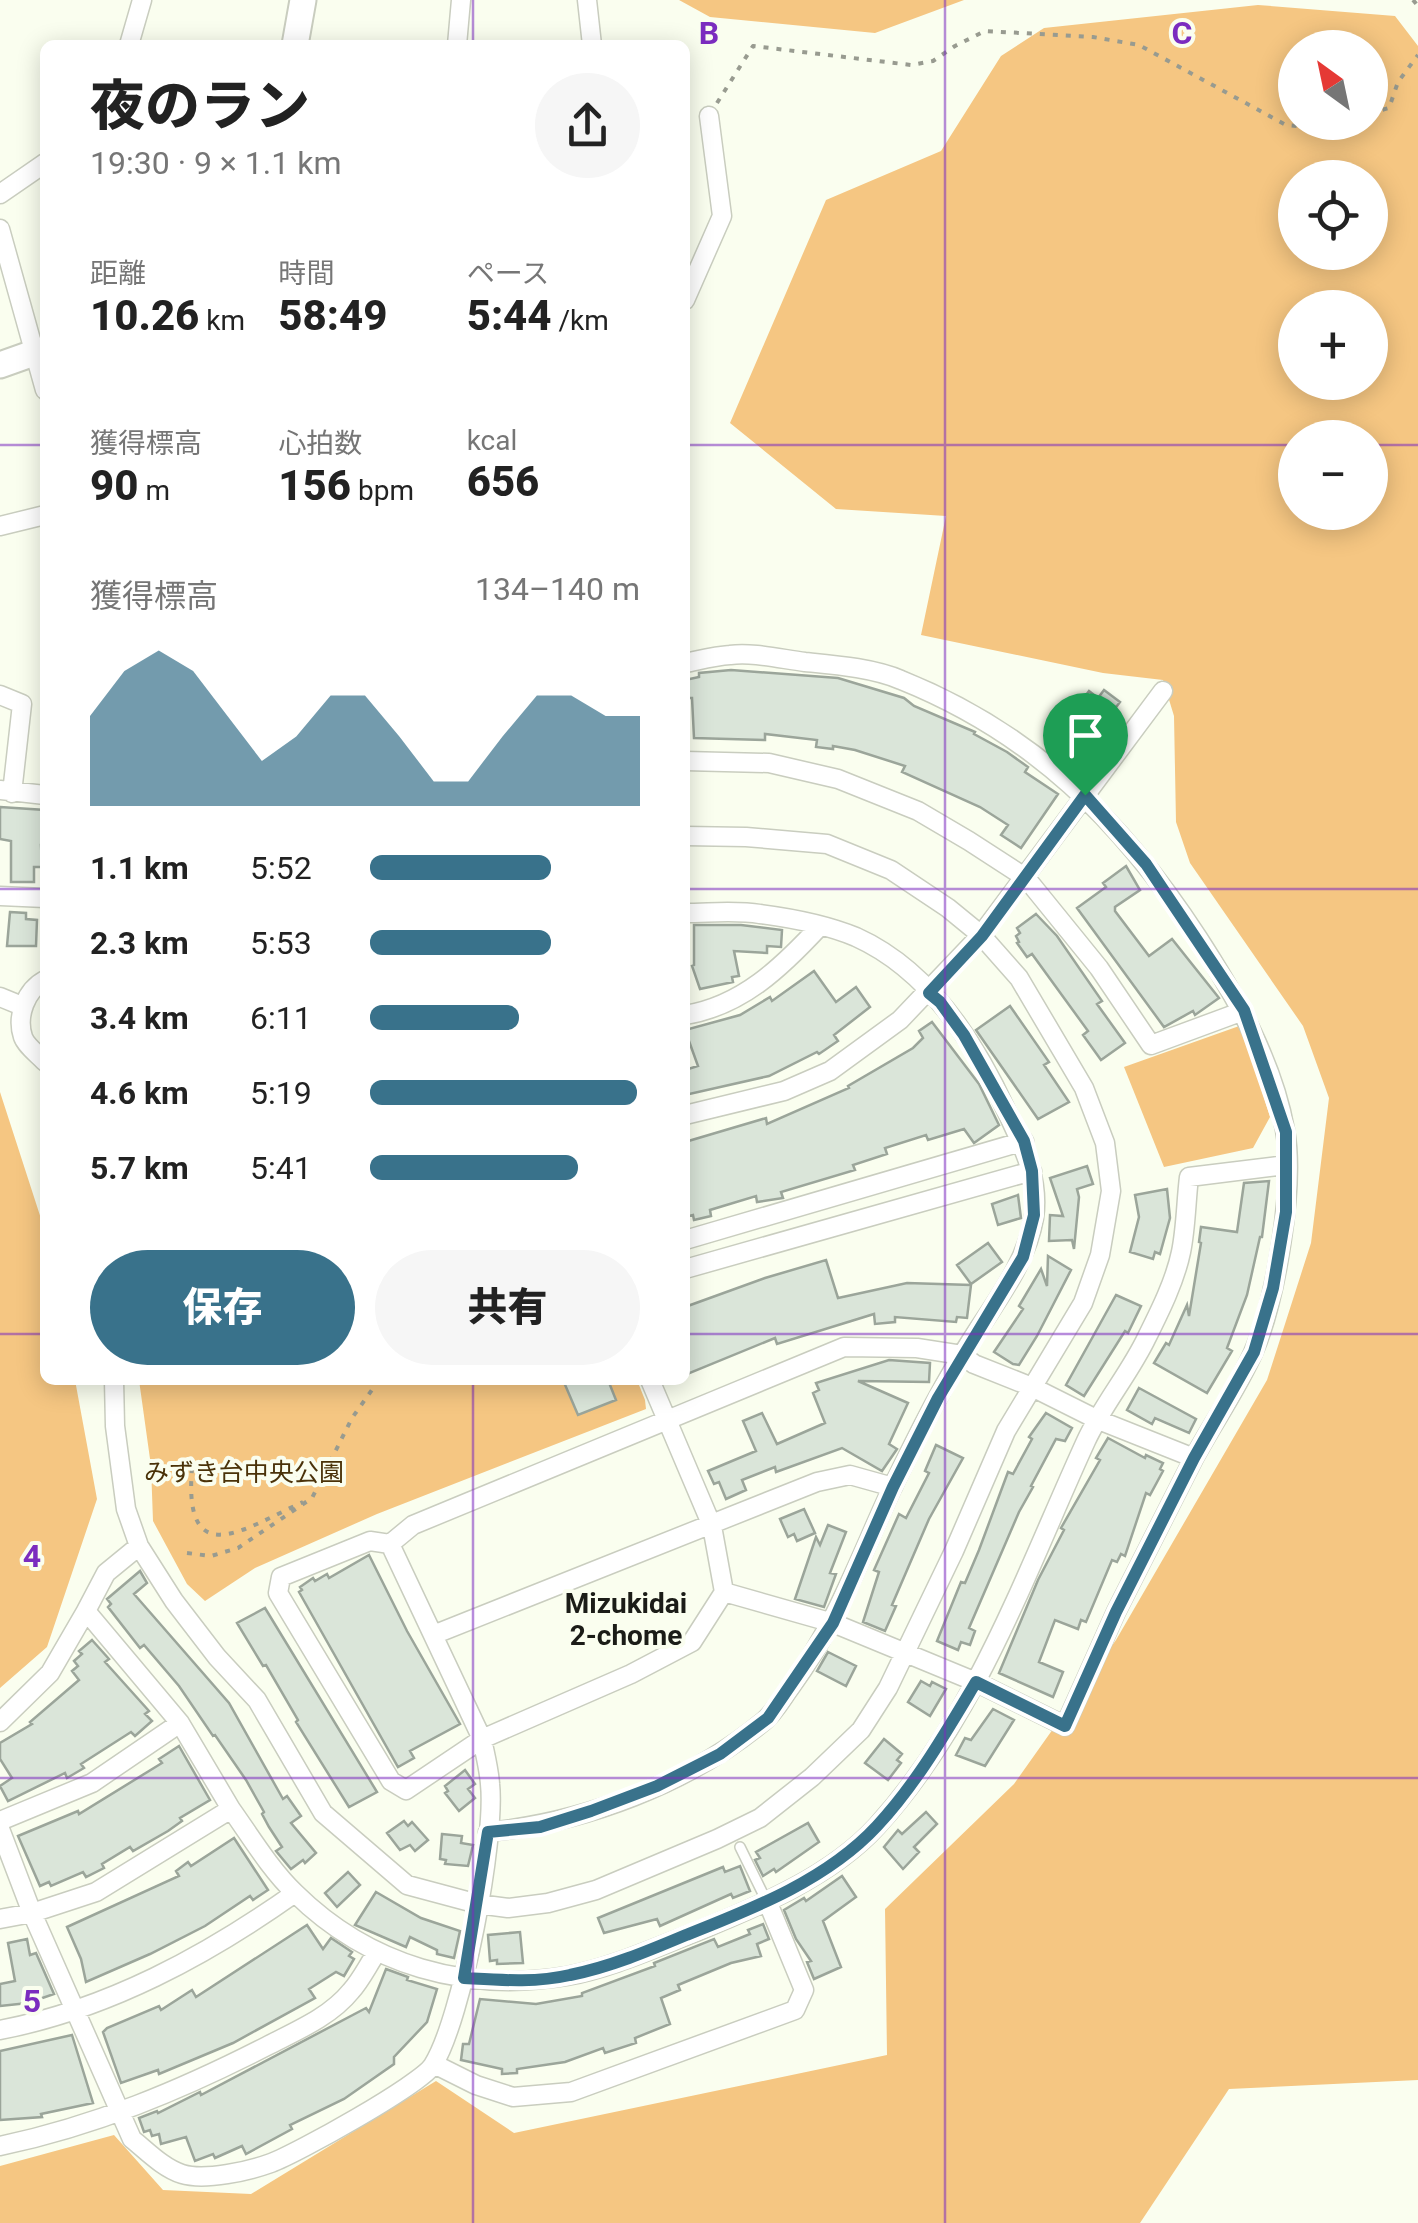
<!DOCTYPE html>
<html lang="ja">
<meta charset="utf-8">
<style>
:root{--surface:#fff;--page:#f6f6f6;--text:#222;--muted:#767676;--accent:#39728b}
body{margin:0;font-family:Roboto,"Noto Sans JP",sans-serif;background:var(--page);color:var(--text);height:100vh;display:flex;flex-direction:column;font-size:38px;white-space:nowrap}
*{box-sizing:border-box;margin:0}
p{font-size:32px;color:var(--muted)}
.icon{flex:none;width:55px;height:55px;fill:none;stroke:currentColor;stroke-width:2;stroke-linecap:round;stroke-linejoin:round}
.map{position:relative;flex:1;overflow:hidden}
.details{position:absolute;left:40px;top:40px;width:650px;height:1345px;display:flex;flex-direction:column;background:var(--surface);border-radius:15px;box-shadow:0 5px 25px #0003}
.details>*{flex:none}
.needle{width:65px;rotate:327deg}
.fabs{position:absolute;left:1278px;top:30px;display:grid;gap:20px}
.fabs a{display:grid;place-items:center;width:110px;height:110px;border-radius:50%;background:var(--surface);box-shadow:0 5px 25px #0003;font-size:50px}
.pin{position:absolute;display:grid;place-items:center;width:85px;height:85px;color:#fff;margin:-102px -42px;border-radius:50% 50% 50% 0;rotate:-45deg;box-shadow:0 0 10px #0007}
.pin .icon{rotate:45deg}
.round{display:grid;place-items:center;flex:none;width:105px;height:105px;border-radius:52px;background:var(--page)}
.headline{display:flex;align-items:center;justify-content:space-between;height:170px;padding:0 50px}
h1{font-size:55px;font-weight:800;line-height:75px}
.metrics{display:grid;grid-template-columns:repeat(3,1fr);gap:15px;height:170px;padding:10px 50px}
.metrics div{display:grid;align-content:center}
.metrics b{font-size:42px;font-weight:800}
.metrics small{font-size:28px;font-weight:400}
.metrics p{font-size:28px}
.chart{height:280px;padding:20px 50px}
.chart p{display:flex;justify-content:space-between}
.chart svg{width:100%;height:180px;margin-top:10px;fill:var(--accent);opacity:.7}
.cta{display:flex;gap:20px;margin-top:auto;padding:20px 50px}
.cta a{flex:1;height:115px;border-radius:60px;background:var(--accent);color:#fff;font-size:40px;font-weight:800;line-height:115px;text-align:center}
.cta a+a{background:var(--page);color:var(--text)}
ul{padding:0 50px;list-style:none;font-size:32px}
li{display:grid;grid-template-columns:160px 120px 1fr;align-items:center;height:75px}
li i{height:25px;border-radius:12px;background:var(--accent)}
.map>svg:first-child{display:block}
.green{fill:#f5c682;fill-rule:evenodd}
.building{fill:#dae5d9;stroke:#9ba59a;stroke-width:2.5}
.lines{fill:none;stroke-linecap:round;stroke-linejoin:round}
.lane-casing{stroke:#c9cdbf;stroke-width:12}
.street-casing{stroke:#c9cdbf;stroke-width:21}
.secondary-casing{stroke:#c9cdbf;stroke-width:29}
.path{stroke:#989b90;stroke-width:4;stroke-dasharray:5 8;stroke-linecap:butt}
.lane{stroke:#fff;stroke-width:9}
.street{stroke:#fff;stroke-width:18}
.secondary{stroke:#fff;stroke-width:25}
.route-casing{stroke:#fff;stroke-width:20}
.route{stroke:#39728b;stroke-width:12}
.grid{fill:none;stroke:#7b2cbf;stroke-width:2.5;stroke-opacity:0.55}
.labels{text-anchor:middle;stroke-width:8;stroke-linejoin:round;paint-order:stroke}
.park-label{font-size:25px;fill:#4a3209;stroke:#fafeef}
.neighbourhood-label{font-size:28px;font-weight:bold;fill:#1b1c17;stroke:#fafeef}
.grid-label{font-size:32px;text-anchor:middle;font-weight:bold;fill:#7b2cbf;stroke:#fafeef;stroke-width:8;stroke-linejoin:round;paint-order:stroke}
</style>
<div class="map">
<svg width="1418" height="2223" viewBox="0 0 1418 2223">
<rect width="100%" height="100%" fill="#fafeef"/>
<path class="green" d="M679,0H964L875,33L710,17Z
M1258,5L1395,16L1418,46V2080L1229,2089L1140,2223H0V2166L114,2135L163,2190L251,2194L436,2081L514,2133L887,2055L885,1909L1014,1784L1116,1640L1267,1380L1311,1243L1329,1098L1303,1026L1190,863L1176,822L1174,716L1163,680L1103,673L921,635L946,516L836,509L730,423L826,200L941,151L1001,56L1044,28ZM1295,48H1370V122H1295ZM1295,178H1370V252H1295ZM1295,308H1370V382H1295ZM1295,438H1370V512H1295Z
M1242,1025L1270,1117L1253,1148L1164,1167L1124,1067Z
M0,1092L45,1231V1380H75L97,1499L47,1647L0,1688Z
M139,1380H637L645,1400L646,1409L377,1514L255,1568L205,1601L187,1584L153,1521L151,1466Z"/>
<path class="building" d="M731,670L838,678L904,698L914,706L975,732L974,734L1007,752L1028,767L1025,772L1058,794L1021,848L1001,835L1008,825L980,807L902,772L905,766L855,750L833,746V749L816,747L817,740L765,734V740L694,738L692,698H685V680L699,677V673Z
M1104,690L1120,702L1100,728L1075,710L1089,691L1098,698Z
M0,807L45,810V845H41L42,867H34V882H11V841L0,839Z
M1126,866L1140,890L1115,907V911L1149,956L1172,939L1219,998L1195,1015L1193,1011L1164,1027L1077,908L1106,887L1103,883Z
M10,912L26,913V919L37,920L36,946H7Z
M1036,914L1057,936L1102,1001L1097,1004L1125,1043L1101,1060L1083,1035L1088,1031L1032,954L1027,957L1017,943L1019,942L1016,936L1020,933L1017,928Z
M694,925H741L782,930L781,947L767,946V953L734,951L739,976L732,977L733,982L700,989L692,966L694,965Z
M814,971L836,1002L856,987L870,1007L834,1035L838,1041L819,1054L817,1052L769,1076L685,1095V1070L698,1066L685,1030L740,1015L770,997L772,1001Z
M1010,1006L1049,1062L1044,1065L1069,1102L1038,1119L976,1030Z
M932,1022L979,1084L999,1125L974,1143L964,1129L928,1140L926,1135L885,1148L887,1154L853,1165L855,1170L781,1192L783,1198L757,1202L756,1196L710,1210L711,1216L694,1220L693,1215L689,1216L685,1205V1142L766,1118L767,1124L849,1088L848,1086L913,1048L923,1038L919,1031Z
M1087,1166L1093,1184L1077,1189L1079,1197L1074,1249L1072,1240L1049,1241L1050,1215L1063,1216L1050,1178Z
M1269,1181L1262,1237H1260L1247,1295L1227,1348L1232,1351L1207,1393L1154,1363L1166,1343L1169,1345L1187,1305L1189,1316L1201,1243L1199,1242L1201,1227L1237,1232L1244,1183Z
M1167,1189L1170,1218L1160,1254L1155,1252L1153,1259L1130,1252L1139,1217L1135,1195Z
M1018,1195L1021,1218L998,1225L992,1204Z
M988,1243L1002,1262L971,1284L957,1265Z
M1048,1256L1071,1270L1037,1336L1019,1365L1013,1364L994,1352L1023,1309L1019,1306L1041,1269L1047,1286Z
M826,1260L838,1298L907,1283L971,1285L967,1318L957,1317L956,1322L895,1317V1322L875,1324L874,1314L777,1344L775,1338L685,1375V1307L765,1278Z
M1116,1295L1141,1306L1128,1333L1125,1331L1084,1396L1066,1385Z
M889,1360L930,1363L929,1382L858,1381L908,1403L889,1444L897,1449L882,1471L842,1448L776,1472L775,1467L742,1480L746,1490L726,1499L719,1482L714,1484L708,1471L756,1451L743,1421L762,1413L777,1444L825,1423L813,1393L819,1390L816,1383Z
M563,1380H608L616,1400L578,1415Z
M1139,1388L1196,1419L1189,1433L1155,1418L1152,1424L1127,1410Z
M1046,1413L1072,1428L1065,1441L1056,1439L1031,1486L1033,1487L1019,1512L969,1628L975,1631L970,1645L961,1642L958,1650L937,1641L961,1582L965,1583L979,1550L1008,1472L1013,1474L1032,1439L1029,1437Z
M1108,1438L1145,1458L1146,1455L1163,1463L1160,1469L1163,1471L1150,1495L1146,1493L1125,1556L1121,1554L1117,1562L1112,1560L1086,1622L1081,1620L1078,1629L1055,1620L1039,1662L1063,1672L1053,1697L999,1673L1038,1580L1064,1530L1061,1528L1100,1460L1096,1458Z
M936,1445L963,1458L929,1519L892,1605L896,1606L885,1631L863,1622L879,1572L874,1570L899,1514L906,1518L929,1473L925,1471Z
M804,1509L815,1533L797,1541L794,1534L788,1537L780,1519Z
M828,1525L846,1532L830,1573L836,1574L824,1607L795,1599L816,1537L820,1545Z
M369,1555L407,1631L460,1724L410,1751L414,1758L398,1767L299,1592L302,1590L300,1587L313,1578L315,1581L327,1574L329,1578Z
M140,1571L147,1583L134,1594L229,1703L283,1799L287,1796L301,1816L291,1823L316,1853L305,1863L303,1860L291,1869L276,1851L282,1847L269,1827L262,1814L264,1812L246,1780L215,1735L213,1736L179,1686L144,1645L140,1648L108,1607L111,1604L107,1599Z
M265,1608L377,1792L349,1807L296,1722L298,1720L266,1665L263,1666L237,1623Z
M92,1640L109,1659L105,1662L149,1711L145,1714L152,1721L135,1736L131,1732L81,1764L84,1768L67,1778L65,1773L8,1801L0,1786L12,1778L0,1759V1743L32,1724L30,1722L79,1680L72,1671L78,1666L74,1661L82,1654L79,1651Z
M828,1652L856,1666L846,1686L817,1671Z
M921,1681L930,1686L932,1682L946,1689L930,1716L908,1702Z
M993,1709L1014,1720L985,1766L956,1755L965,1738L971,1740Z
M884,1739L902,1754L897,1760L901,1763L888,1780L865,1763Z
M179,1746L210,1800L180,1818L182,1821L168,1831L133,1851L130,1847L102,1864L104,1868L86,1877L83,1872L51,1886L49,1882L40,1886L18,1836L78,1811L79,1814L162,1763L159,1759Z
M465,1770L475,1784L468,1789L475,1798L459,1811L445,1793L448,1791L445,1786Z
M926,1812L937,1824L914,1847L919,1852L903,1869L884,1847L898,1830L902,1834Z
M404,1821L408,1826L412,1822L428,1840L415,1851L410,1845L400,1850L387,1833Z
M808,1823L819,1842L776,1872L774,1869L763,1876L755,1860L760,1858L756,1852Z
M442,1834L462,1836L461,1843L473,1845L468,1866L445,1864L446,1860L440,1859Z
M234,1838L268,1890L253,1900L250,1896L205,1926L150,1954L86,1982L81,1959L67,1927L179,1876L176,1871L188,1862L191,1866Z
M740,1866L750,1891L733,1898L731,1894L660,1926L657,1919L604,1933L598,1918L723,1867L725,1872Z
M348,1872L360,1885L337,1907L325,1893Z
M842,1876L856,1897L823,1921L841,1967L814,1979L807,1962L811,1961L796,1939L784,1910L804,1898L806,1901Z
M376,1892L421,1918L460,1931L454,1958L437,1954V1950L410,1937L406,1947L355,1925Z
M763,1924L769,1939L757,1944L761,1956L731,1963L678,1985L680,1990L661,1998L670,2024L635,2038L636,2043L605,2053L603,2048L565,2062L517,2069V2073L502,2074V2069L461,2060L463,2044H469L480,1999L536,2004L582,1996V1993L655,1966L654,1963L714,1939L718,1947L750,1934L748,1930Z
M307,1925L323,1949L331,1938L352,1952L349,1956L354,1959L344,1976L336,1972L309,1989L315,1998L233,2043L159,2074L158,2070L121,2083L103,2032L107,2028L159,2006L161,2010L192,1990L196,1997Z
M520,1932L523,1963L497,1964V1960L490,1961L488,1935Z
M27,1939L30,1955L36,1953L54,1994L28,2003L0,2006V1984L15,1981L8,1943Z
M386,1969L408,1977L407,1980L437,1989L427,2022L394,2057V2064L344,2099L290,2125L292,2129L246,2154L242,2146L215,2158L213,2154L195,2161L186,2137L161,2144L159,2134L152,2136L150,2130L144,2132L139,2118L157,2111L158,2113L200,2092L201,2095L366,2008L369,2012Z
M72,2035L93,2103L41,2114L42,2117L0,2120V2051Z"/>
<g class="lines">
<defs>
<path id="lane" d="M740,1847L766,1900"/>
<path id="street" d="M587,0L592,45
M129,45L142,0
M457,45L461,0
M0,194L45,163
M0,229L45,390
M685,300L722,216L709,116
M0,526L45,515
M0,695L22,704L12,793
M685,761L769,763L838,779L918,811L969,841L1026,878L1099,968L1151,1045L1243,1011
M0,790L45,795
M0,896L45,898
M45,980C26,990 16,1016 23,1037C26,1046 39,1055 45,1062
M0,997L22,1006
M685,1015C742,1006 782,967 820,926
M685,1115L784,1091L830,1071L900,1020L981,935L1163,691
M685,1240L1024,1141
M685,1269L1032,1171
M114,1380L115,1426L126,1509L139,1546L174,1601L217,1657L257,1700L323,1813L407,1885L478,1904L508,1908L548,1903L596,1890L717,1839L760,1818L812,1777L861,1730L888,1688L954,1551L1006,1431L1083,1303L1100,1255L1111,1191L1105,1143L1084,1088L1019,978L981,935L948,908L891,870L827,844L746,837L685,836
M650,1380L712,1526L724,1592
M390,1544L482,1739L631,1674L692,1642L724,1592L833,1623L976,1682L1065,1726L1116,1612L1194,1458
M139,1546L106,1573L86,1611L180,1723L231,1809
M433,1635L817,1482L850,1475L893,1487
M0,1722L50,1673L86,1611
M0,1821L92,1783L180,1723
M0,1829L32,1913L132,2139C147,2151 163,2168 182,2174C205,2181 249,2171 271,2163C296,2154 422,2084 433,2065C462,2019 496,1839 490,1784C489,1769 485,1754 482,1739L406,1790L391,1781L278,1593L281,1577L370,1541L390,1544L413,1525L844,1347L917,1348L962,1355L974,1364L1032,1387L1096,1419L1194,1458C1213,1423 1237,1389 1253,1353C1276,1300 1295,1186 1285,1130C1273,1062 1235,995 1198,938C1122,821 1033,733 901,680C873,668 835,665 805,662C781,659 753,652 730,655C715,656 700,660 685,663
M488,1832C585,1822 688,1784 764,1721C775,1712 783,1697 792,1685C838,1622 861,1554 894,1484C915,1441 936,1398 961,1357C987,1312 1025,1270 1034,1218C1040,1177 1022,1145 1006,1110C975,1042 927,969 856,937C827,925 791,918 760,914C736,910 710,913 685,913
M0,1919L32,1913L96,1892L231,1809C251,1837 270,1869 295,1893C369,1966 466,1993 567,1976C611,1968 654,1948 696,1932C757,1907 832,1876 877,1826C976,1717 1026,1572 1086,1441C1103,1404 1130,1373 1147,1337C1160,1311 1175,1281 1181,1252C1186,1228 1186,1202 1189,1177L1286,1165
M0,2030C108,2009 206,1956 295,1893
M434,2064L476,2085L513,2097L571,2092L795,2010L804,1990L768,1903
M0,2146C95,2126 181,2090 267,2046C296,2031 330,2017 351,1991C361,1980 368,1965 377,1952"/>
<path id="secondary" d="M295,45L303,0
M0,365L45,349"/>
</defs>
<use href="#lane" class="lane-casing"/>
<use href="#street" class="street-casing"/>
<use href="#secondary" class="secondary-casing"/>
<path class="path" d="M1413,0L1418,6
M717,103L753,46L911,65L933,61L955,46L985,31L1093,37L1139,45L1286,125L1320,128L1335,122
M1370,113L1389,108L1398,82L1418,55
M192,1468C183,1575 247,1527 303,1502
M187,1553L211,1556L238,1548L312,1498L352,1418L379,1380"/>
<use href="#lane" class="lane"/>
<use href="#street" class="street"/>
<use href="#secondary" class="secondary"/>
</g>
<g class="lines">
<defs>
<path id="route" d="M1085,795L1146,864L1244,1010L1286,1132V1212L1273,1288L1254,1352L1194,1458L1116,1612L1065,1726L976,1682C946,1732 917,1783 877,1826C827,1880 752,1909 686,1935C648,1951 610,1967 570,1975C535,1983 500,1980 464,1978L488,1832L540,1827L591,1811L657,1786L720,1754L768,1718L833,1623L893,1487L938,1398L1023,1257L1034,1215L1032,1171L1024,1141L964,1035L940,1002L929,993L982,936Z"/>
</defs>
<use href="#route" class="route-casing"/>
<use href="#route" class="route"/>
</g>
<path class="grid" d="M473,0V45M945,0V2223M0,445H45M685,445H1295M1370,445H1418M0,889H45M685,889H1418M0,1334H45M685,1334H1418M473,1380V2223M0,1778H1418"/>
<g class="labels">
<g class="park-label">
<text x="244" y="1481">みずき台中央公園</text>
</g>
<g class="neighbourhood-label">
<text x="626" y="1613">Mizukidai<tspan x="626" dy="32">2-chome</tspan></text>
</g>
</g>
<g class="grid-label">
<text x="709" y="44">B</text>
<text x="1182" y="44">C</text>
<text x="32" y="1567">4</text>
<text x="32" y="2012">5</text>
</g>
</svg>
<div class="fabs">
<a><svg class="needle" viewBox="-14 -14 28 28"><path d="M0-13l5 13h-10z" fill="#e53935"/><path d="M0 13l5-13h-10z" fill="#767676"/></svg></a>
<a><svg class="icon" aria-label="locate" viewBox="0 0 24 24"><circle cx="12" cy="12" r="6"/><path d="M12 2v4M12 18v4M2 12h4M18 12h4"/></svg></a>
<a>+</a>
<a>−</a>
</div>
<div class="pin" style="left:1085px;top:795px;background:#1e9e55"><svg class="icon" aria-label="arrive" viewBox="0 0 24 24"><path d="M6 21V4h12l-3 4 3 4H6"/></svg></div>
<section class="details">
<div class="headline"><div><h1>夜のラン</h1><p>19:30 · 9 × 1.1 km</p></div><a class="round"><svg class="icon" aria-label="share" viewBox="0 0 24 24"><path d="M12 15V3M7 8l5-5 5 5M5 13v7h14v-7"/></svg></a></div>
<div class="metrics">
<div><p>距離</p><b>10.26<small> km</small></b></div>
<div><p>時間</p><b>58:49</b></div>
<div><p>ペース</p><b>5:44<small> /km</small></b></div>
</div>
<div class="metrics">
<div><p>獲得標高</p><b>90<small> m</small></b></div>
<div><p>心拍数</p><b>156<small> bpm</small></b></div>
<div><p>kcal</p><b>656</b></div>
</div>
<div class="chart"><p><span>獲得標高</span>134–140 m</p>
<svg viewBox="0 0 160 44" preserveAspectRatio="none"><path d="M0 44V22L10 11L20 6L30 11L40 22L50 33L60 27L70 17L80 17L90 27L100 38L110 38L120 27L130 17L140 17L150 22L160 22V44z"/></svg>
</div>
<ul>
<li><b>1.1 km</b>5:52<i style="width:67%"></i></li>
<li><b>2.3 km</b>5:53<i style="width:67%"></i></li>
<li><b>3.4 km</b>6:11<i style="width:55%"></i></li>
<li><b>4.6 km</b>5:19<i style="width:99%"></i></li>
<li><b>5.7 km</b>5:41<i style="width:77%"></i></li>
</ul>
<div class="cta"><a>保存</a><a>共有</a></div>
</section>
</div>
